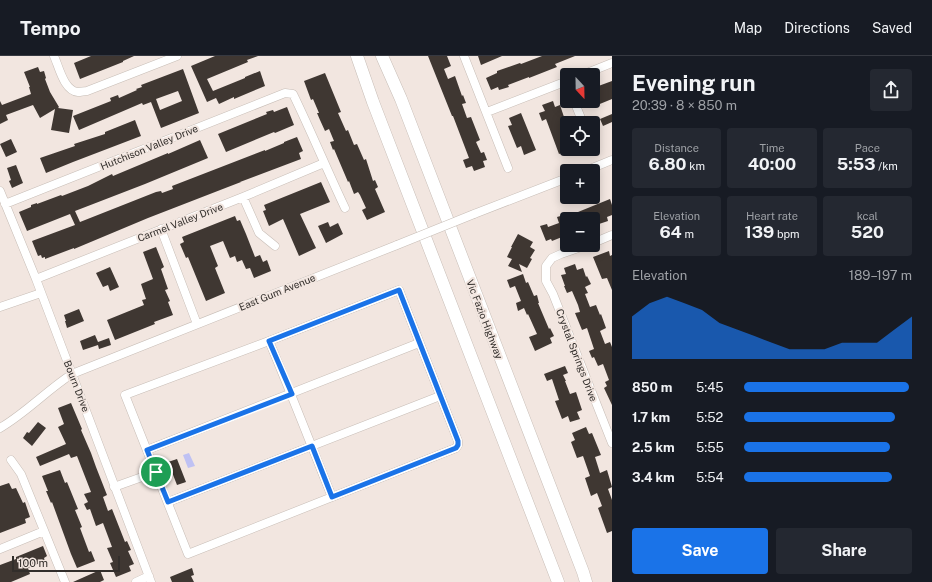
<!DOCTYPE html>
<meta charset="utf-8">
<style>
:root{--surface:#171b24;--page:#242831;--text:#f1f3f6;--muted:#9ea1a6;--line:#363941;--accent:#1a73e8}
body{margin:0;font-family:"Public Sans",sans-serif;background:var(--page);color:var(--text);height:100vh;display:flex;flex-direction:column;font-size:15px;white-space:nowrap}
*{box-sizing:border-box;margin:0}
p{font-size:13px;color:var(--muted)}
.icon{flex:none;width:22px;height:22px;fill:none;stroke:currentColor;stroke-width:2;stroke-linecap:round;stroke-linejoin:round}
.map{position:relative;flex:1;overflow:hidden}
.drawer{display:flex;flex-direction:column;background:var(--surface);width:320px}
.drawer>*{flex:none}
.needle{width:26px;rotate:158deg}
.fabs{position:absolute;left:560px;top:12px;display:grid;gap:8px}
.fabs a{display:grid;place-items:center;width:40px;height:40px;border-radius:4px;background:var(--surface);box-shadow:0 2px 10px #0003;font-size:20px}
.scale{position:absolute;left:12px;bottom:10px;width:108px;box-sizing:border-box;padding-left:4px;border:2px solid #322e2b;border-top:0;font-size:11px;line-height:14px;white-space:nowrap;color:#322e2b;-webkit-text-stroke:3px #f2e6e0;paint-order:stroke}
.pin{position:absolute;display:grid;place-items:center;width:34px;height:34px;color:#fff;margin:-17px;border:2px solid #fff;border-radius:50%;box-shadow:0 1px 4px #0007}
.round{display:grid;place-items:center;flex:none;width:42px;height:42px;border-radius:4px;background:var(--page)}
.head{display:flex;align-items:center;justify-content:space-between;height:68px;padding:0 20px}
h1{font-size:22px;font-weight:700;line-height:30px}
.metrics{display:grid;grid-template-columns:repeat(3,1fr);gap:6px;height:68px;padding:4px 20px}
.metrics div{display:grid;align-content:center;border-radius:4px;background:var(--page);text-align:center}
.metrics b{font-size:17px;font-weight:700}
.metrics small{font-size:11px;font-weight:400}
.metrics p{font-size:11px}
.chart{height:112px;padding:8px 20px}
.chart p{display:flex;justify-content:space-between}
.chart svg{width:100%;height:72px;margin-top:4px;fill:var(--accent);opacity:.7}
.button{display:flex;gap:8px;margin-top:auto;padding:8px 20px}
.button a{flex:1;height:46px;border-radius:4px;background:var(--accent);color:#fff;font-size:16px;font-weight:700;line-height:46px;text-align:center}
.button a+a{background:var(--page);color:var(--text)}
ul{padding:0 20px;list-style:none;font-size:13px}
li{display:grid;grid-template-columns:64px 48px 1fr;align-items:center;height:30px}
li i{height:10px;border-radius:5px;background:var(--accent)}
header{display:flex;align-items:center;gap:24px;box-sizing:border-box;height:56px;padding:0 20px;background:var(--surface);border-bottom:1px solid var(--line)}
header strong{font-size:19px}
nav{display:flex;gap:22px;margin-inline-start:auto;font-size:14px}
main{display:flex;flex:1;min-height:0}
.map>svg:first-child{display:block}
.water{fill:#bfc1f3}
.building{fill:#3f3732;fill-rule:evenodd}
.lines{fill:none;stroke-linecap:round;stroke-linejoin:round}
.minor-casing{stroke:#c7bdb6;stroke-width:9}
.highway-casing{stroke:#c7bdb6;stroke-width:13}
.minor{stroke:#fff;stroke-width:8}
.highway{stroke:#fff;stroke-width:12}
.minor-bridge-casing{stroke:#c7bdb6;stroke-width:9;stroke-linecap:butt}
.minor-bridge{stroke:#fff;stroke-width:8}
.route-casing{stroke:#fff;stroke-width:8}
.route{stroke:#1a73e8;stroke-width:5}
.labels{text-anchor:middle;stroke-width:4;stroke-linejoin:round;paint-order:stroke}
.street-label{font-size:10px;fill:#322e2b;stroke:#f2e6e0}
</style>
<header>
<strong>Tempo</strong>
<nav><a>Map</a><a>Directions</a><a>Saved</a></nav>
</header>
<main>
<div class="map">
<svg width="612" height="526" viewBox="0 0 612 526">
<rect width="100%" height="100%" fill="#f2e6e0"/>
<path class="water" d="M189,397L195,410L188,412L183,399Z"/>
<path class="building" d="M91,0H134L123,5V6L80,23L74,7Z
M215,0H258L247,4L248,6L207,23L213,35L245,22V21L260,15L265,30L234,43V41L219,48L216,42L207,46L191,10Z
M428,0H447L451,10L444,13L448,23L455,20L462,40L463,39L466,47L462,48L467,62L471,61L480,84L476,86L481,97L484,96L487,104L483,105L485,111L474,115L472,110L466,112L463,104L469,102L453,60H452Z
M478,0H502L481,9Z
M542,0H575L555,8L557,11L529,22V21L508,29L509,31L499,34L498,31L491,34L486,22L497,17V15L520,7L521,8Z
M38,11L40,16L44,15L46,22L45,23L50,36L59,51L58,52L73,54L69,77L51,74L55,53L40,62L33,49L6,59L8,64L0,68V45L2,49L31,38L29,31H30L24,16Z
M183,13L199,57L161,72L151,46L143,49L142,47L79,74L73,60L111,45L110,42L118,39L119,42L137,34L136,33L142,31L141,29ZM178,35L182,45L160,54L156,43Z
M325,17L341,56L338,57L346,75L348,74L354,89L357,88L364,104L366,103L373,125L375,124L378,131L375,133L385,156L367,164L362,154L366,152L360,139L358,136L354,138L349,125L348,126L334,93L333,94L330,86L334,85L329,73L325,75L320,64L317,57H319L313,43L311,44L304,25Z
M612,25V43L590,52L587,45H593V32Z
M553,45L555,51L560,49L567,70V95L559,98L546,63L542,65L539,57L545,55L542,49Z
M287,51L294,69L275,77L274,76L226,96L218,78L267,58L266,56L273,54L274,56Z
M521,57L536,94L524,99L521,90L517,92L508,70L512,69L509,62Z
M612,58V66L603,70L600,63Z
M135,64L141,80L73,106L46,117L40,102L75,90L74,88L105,78V76Z
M297,81L303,95L299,97L301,103L240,126H241L228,131L148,162L74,193V192L45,203V201L42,202L41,199L38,200L32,185L75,169L70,158L27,175L19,156L31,151V149L37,147V148L61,139L62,140L88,130L112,118L113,120L168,97V98L200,84L208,102L145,128L75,155L80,166L156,136L161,135L162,137L173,133L172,130L265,94V95L284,87V86Z
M11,83L17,96L6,101L0,88Z
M16,109L23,127L12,132L9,125L11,124L7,112Z
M321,126L330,146L300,158L316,192L299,200L283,163L269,170L263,155L266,154L264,149Z
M610,143L612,149V159L607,161L608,165L599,168V170L593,172V163H580L578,156Z
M564,159L567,167V179L552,185L551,183L546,185L540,170L547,168L548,171L559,167L557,161Z
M235,160L237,165L240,164L246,178L255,201L260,199L263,206L267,204L271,215L254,222L250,212L246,213L242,204L237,206L235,200L230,202L223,185L210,190L218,210L215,212L225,237L206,245L188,201L186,202L180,188L184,186L182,181Z
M328,166L330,171L338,167L343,178L326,187L318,170Z
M518,178L533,186L530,191L535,194L530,202L532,203L527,212L519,208L522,216L508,210L512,203L507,201L512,191H511Z
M156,191L164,211L161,213L168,233L165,234L170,245L168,246L173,259L154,266L155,268L115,284L107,264L144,249L142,244L146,243L141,228L153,223L143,196Z
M609,195L610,200L612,199V234L607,222L602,223L593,201Z
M575,208L577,214L583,212L586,221L587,220L591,228L585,231L588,237L585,238L590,251L596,249L600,259L601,258L606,272L600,275L605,288L610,286L612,291V349L604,332L607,330L605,326L609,324L603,308L598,310L594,301L592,302L589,295L594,293L587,272L582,274L575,257L580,256L578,249L572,235L567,237L564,230H565L561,219L566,218L564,212Z
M110,211L119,231L110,235L108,229L103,231L96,217Z
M523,218L526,227L528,226L534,240L537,239L539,247H538L549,273L550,272L554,280L550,282L552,287L535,295L529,281L537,278L528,258L527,259L524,252L518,255L516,247L521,245L515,230L510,232L507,224Z
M79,253L84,265L67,272L65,265H66L64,259Z
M95,279L98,286L109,282L111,289L99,293L98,289L83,294L80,285Z
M565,310L568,317L563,319L566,325H565L570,338L576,336L582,354L577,356L580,363L570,366L568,360L562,363L555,345L559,344L552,323L547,325L544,318Z
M71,347L82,373L81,374L91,397L96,411L107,439L103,441L108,455L112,453L125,486L127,485L131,494L128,495L134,508L129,510L131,515L116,521L110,507L113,506L107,492L112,491L103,467L96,470L90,453L87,454L84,448L88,446L84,438L91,436L77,400L71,402L69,398L40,410L36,401L66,388L58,371L64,368L58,352Z
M38,366L46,372L32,390L23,382L27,376L29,377Z
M586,371L589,378L592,377L601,399L595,401L600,417L607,414L612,431L608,433L612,444V475L607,477L598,452L602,450L597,437L591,440L585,422L590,420L583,400L577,402L571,386L575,384L572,377Z
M177,403L186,426L177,429L168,406Z
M60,414L65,427L67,426L78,453L75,454L82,471L80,472L89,496L91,495L95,505L77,512L71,498L52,446L51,447L46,435H48L42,420Z
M9,427L12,433L16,432L23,447L25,446L30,461L25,463L26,467L0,477V430Z
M43,490L47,500L44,502L45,505L28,512L30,518L11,526H0V509L16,503V501Z
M192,512L194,519L191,520L194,526H172L170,521Z
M100,514L104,524L100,526H73Z"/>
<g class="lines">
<defs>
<path id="minor" d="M54,0C59,11 64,35 78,36C81,36 84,35 87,35L177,0
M464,0L508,112
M582,19L612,7
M574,45L583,67
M487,56L567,25
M585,115L612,104
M0,135L36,223L151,526
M243,141L259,177L275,190
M5,148L285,37L293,38C311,75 327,114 345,152
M474,158L567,122
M161,173L197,268
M593,187L612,179
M587,189L561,198L552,202L546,210V225L553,238L612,387
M36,223L243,141L324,107
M399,234L458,385V389L456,392L188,498L125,339L269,285Z
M0,251L41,237
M269,285C291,337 311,389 332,441
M0,372C26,357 47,334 72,318L397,189
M147,394L419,287
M11,404L21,418L65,526
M114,431L156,416
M168,446L440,340
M0,493L44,475
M136,526L149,520"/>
<path id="highway" d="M357,0L373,46L558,526
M382,0L401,43L583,516L586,526"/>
</defs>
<use href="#minor" class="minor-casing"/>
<use href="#highway" class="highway-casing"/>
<use href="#minor" class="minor"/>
<use href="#highway" class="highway"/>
<defs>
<path id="minor-bridge" d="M397,189L474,158"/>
</defs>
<use href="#minor-bridge" class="minor-bridge-casing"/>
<use href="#minor-bridge" class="minor-bridge"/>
</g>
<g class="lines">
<defs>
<path id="route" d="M399,234L458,385V389L456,392L332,441L312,390L168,446L147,394L292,338L269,285Z"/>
</defs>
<use href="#route" class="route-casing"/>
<use href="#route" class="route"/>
</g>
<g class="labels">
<g class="street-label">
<text transform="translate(149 91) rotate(-22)" y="4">Hutchison Valley Drive</text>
<text transform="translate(180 166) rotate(-21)" y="4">Carmel Valley Drive</text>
<text transform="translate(277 236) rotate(-22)" y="4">East Gum Avenue</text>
<text transform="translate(485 263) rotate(69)" y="4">Vic Fazio Highway</text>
<text transform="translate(577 299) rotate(69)" y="4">Crystal Springs Drive</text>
<text transform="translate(77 330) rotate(69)" y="4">Bourn Drive</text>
</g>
</g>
</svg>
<div class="fabs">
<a><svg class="needle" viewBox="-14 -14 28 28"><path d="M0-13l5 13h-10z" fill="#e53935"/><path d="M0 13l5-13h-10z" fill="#9ea1a6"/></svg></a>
<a><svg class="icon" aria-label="locate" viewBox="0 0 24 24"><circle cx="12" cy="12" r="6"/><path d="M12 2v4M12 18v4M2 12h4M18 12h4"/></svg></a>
<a>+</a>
<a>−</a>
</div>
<div class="scale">100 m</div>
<div class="pin" style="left:156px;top:416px;background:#1e9e55"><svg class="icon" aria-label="arrive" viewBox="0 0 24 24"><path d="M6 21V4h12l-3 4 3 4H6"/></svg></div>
</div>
<section class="drawer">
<div class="head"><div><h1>Evening run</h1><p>20:39 · 8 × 850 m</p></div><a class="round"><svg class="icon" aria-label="share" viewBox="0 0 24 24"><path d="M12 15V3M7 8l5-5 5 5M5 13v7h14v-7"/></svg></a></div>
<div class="metrics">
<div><p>Distance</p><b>6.80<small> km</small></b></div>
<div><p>Time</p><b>40:00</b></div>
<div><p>Pace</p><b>5:53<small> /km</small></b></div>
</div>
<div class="metrics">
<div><p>Elevation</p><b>64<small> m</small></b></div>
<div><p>Heart rate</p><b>139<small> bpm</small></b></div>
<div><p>kcal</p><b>520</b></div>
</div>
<div class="chart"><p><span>Elevation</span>189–197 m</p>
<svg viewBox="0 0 160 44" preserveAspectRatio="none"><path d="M0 44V18L10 10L20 6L30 10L40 14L50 22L60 26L70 30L80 34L90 38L100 38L110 38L120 34L130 34L140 34L150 26L160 18V44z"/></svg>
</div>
<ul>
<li><b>850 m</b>5:45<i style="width:98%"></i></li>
<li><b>1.7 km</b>5:52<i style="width:90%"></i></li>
<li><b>2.5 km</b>5:55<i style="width:87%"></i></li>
<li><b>3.4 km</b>5:54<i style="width:88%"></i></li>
</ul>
<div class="button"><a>Save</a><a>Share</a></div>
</section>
</main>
